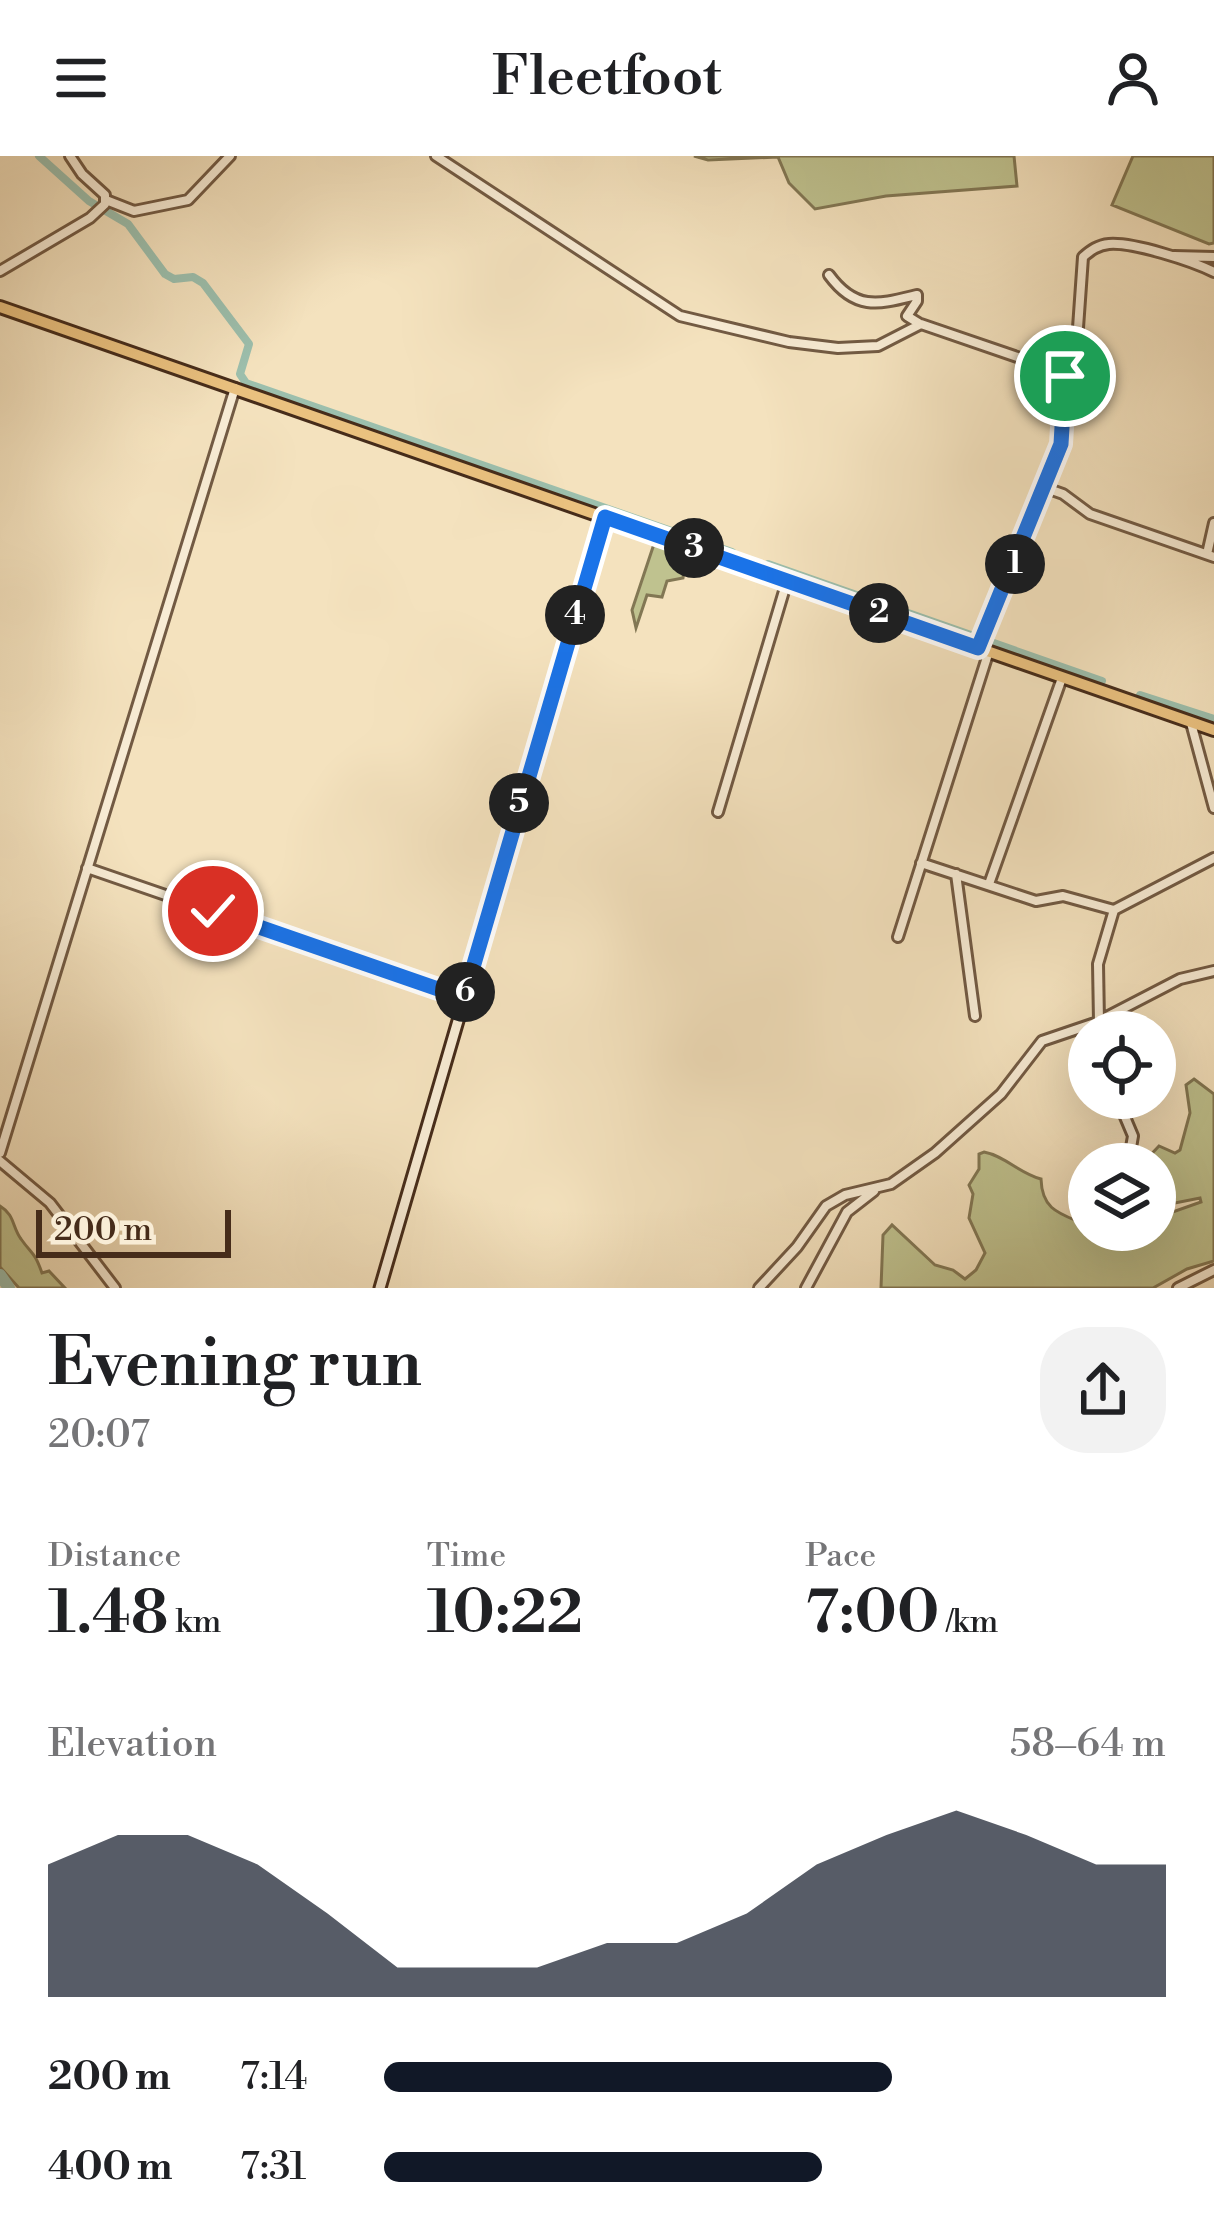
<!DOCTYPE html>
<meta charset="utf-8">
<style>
:root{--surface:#fff;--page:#f2f2f2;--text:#202124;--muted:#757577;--accent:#111827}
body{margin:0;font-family:"Libre Bodoni",serif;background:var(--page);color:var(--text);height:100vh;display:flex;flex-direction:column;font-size:45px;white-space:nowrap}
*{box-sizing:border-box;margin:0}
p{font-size:39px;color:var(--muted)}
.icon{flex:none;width:66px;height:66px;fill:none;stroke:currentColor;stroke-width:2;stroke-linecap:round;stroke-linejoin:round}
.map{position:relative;height:1132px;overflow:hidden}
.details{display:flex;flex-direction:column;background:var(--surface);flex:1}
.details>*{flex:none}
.buttons{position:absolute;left:1068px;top:855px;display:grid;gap:24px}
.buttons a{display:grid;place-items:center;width:108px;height:108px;border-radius:50%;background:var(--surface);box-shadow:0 12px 48px #0002;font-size:60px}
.scale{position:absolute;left:36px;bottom:30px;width:195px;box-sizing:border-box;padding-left:12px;border:6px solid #462c1a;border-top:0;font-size:33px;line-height:42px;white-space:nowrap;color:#462c1a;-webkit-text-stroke:9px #f8ecd5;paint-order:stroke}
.pin{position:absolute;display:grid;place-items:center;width:102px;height:102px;color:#fff;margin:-51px;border:6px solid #fff;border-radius:50%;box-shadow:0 3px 12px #0007}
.km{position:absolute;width:60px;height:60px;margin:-30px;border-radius:50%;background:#222;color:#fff;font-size:33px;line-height:60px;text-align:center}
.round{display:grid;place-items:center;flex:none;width:126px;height:126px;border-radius:48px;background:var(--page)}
.summary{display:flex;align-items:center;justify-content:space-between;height:204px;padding:0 48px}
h1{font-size:66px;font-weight:600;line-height:90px}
.stats{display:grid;grid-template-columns:repeat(3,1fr);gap:18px;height:204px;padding:12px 48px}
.stats div{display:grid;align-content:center}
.stats b{font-size:60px;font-weight:600}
.stats small{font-size:33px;font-weight:400}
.stats p{font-size:33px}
.chart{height:336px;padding:24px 48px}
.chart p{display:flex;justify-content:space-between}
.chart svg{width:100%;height:216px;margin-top:12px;fill:var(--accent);opacity:.7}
ul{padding:0 48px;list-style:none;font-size:39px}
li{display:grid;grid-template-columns:192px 144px 1fr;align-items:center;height:90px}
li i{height:30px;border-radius:15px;background:var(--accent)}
header{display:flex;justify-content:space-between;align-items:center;height:156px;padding:0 48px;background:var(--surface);font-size:54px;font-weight:600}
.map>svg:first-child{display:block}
.green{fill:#bfc28f;stroke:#827754;stroke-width:3}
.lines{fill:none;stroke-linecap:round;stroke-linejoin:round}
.canal{stroke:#9cbfad;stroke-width:8}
.river{stroke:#9cbfad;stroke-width:12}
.street-casing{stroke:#725a43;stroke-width:14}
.secondary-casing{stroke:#462c1a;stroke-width:15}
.primary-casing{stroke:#462c1a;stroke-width:16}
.street{stroke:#f8ecd5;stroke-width:8}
.secondary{stroke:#f8ecd5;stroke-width:9}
.primary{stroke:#eac17f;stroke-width:10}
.route-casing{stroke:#fff;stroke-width:24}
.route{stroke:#1a73e8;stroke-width:15}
</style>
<header><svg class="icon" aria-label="menu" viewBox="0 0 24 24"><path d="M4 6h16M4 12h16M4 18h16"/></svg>Fleetfoot<svg class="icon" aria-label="person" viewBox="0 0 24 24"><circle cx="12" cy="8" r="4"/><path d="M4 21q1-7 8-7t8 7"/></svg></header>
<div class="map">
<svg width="1214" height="1132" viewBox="0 0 1214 1132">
<rect width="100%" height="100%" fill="#f4e2be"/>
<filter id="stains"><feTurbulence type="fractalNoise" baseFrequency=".00167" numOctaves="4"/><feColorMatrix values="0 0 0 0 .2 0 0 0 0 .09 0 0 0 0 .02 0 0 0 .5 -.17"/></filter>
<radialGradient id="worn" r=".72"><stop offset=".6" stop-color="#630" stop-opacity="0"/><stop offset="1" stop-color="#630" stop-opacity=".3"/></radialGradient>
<path class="green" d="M694,0H1014L1017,30L886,40L815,53L789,27L778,1L708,4Z
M1133,0H1214V87L1209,88L1112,49Z
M654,388L686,399L683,422L667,425L662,441L647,439L636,472L632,454Z
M1194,923L1214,938V1105L1187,1113L1153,1132H881L883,1079L892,1069L935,1109L953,1114L965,1123L976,1114L985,1097L969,1062L973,1038L969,1029L979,1013V998L984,996C1005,1000 1019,1017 1041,1023C1042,1056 1062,1058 1089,1070V1074L1140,1085L1148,1083L1164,1059L1201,1046L1200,1042L1155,1051V1008H1142L1159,990L1175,997L1180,994L1190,957L1186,929Z
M0,1050C15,1059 12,1071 21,1083C33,1100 34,1095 42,1117L49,1115L65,1132H19L0,1111Z"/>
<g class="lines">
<path class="canal" d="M39,0L89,45L128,68L165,118L174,123L193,121L203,127L249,188L240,218L246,227L732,396
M768,408L1102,525
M1140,539L1214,563"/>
<path class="river" d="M0,1119L9,1132"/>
<defs>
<path id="street" d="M436,0L680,160L789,186L838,192L878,190L921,168L1064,217
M106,44L134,55L188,44L230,0
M1174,100L1214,101
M0,115L90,62L105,48V39L82,18L70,0
M829,119C856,156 880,148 917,139V145L907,160L920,168
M1046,332L1063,338L1090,358L1214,401
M1207,398L1214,367
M978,492L1062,288L1064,217L1074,205L1077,186L1083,101C1091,94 1098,89 1109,88C1133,86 1192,105 1214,116
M1191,567L1214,652
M718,656L787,425
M921,707L1036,745L1063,740L1114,754
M87,712L464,842
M956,718L975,860
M989,728L1062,522
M898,781L989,495
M1099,865L1098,808L1114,754L1214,702
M1117,942L1133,980L1129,1003
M0,997L235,232
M0,1005L50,1047L115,1132
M759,1132L797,1091L826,1050L845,1039L891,1028L935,997L1001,938L1042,885L1095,867L1180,823L1214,815
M806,1132L847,1056L874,1035
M1178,1132L1214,1114"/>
<path id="secondary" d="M380,1132L605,361"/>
<path id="primary" d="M0,151L1214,574"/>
</defs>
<use href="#street" class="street-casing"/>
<use href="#secondary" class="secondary-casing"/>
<use href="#primary" class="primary-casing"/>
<use href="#street" class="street"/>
<use href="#secondary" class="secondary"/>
<use href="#primary" class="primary"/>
</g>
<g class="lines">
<defs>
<path id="route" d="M213,755L464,842L605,361L978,492L1061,288L1065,220"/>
</defs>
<use href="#route" class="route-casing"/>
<use href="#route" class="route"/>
</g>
<rect width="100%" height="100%" filter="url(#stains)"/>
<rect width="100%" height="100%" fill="url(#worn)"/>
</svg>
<div class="buttons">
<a><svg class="icon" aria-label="locate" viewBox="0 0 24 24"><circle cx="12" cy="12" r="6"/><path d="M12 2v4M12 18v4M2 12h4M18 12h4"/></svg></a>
<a><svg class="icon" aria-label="layers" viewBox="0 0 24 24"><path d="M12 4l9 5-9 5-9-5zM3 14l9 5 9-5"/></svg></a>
</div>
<div class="scale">200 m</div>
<div class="pin" style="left:1065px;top:220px;background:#1e9e55"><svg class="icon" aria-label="arrive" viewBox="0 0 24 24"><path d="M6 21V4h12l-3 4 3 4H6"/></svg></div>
<div class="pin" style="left:213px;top:755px;background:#d93025"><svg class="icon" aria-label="check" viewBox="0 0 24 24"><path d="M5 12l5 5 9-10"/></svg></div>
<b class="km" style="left:1015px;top:408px">1</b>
<b class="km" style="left:879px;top:457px">2</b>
<b class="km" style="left:694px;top:392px">3</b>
<b class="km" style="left:575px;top:459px">4</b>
<b class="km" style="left:519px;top:647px">5</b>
<b class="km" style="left:465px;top:836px">6</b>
</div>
<section class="details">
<div class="summary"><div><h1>Evening run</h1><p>20:07</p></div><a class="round"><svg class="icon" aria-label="share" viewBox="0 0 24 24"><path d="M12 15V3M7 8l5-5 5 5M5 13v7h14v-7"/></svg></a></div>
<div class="stats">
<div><p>Distance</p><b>1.48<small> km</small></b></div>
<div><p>Time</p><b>10:22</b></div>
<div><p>Pace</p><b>7:00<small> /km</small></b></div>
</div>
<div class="chart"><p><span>Elevation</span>58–64 m</p>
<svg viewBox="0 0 160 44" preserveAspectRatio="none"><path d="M0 44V17L10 11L20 11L30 17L40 27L50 38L60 38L70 38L80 33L90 33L100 27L110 17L120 11L130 6L140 11L150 17L160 17V44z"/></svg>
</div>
<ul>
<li><b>200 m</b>7:14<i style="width:65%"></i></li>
<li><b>400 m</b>7:31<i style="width:56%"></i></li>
</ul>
</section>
